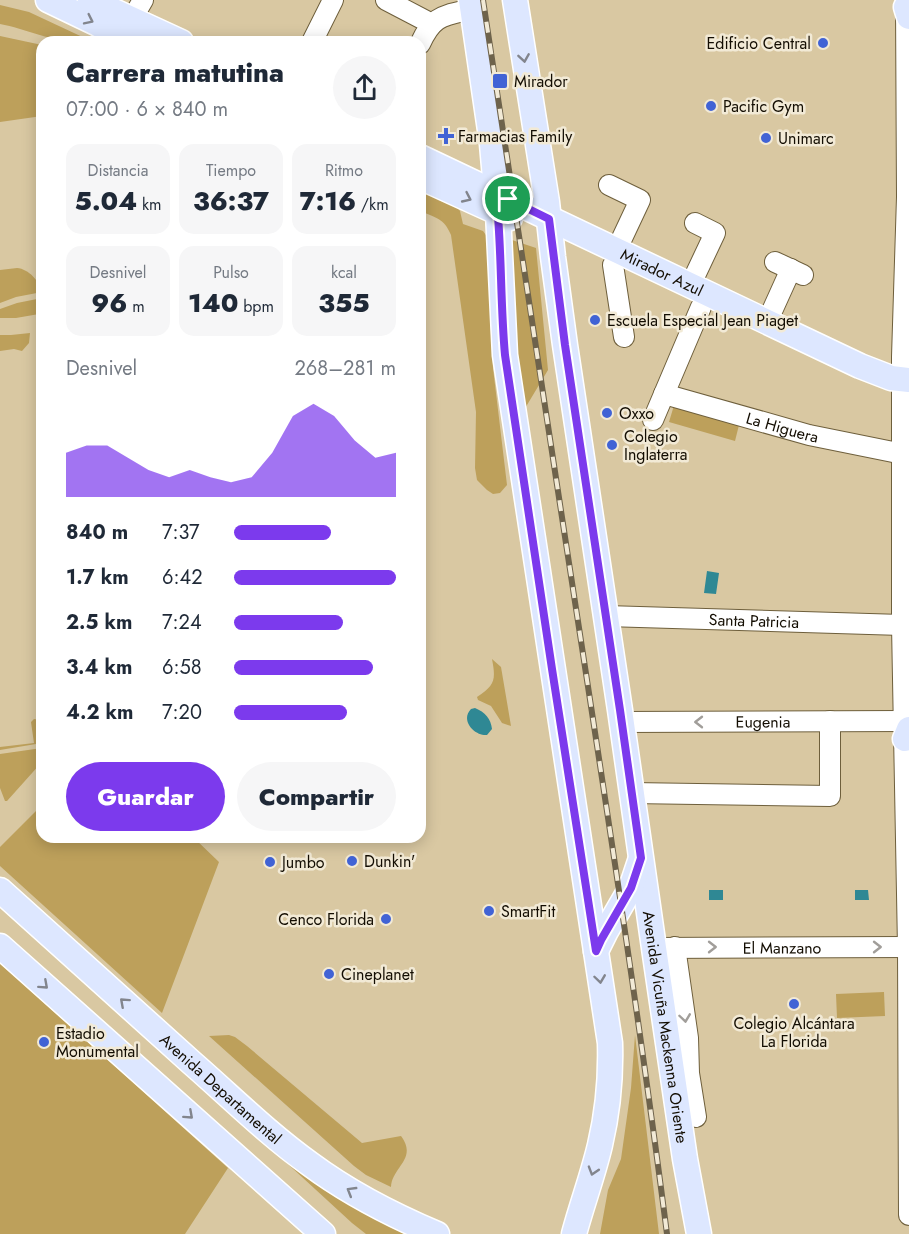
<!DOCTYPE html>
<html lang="es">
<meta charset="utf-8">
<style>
:root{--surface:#fff;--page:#f6f6f7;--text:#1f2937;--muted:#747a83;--accent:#7c3aed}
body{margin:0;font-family:Jost,sans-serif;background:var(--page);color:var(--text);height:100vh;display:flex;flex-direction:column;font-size:22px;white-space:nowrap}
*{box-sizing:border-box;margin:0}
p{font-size:20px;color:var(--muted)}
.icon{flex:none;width:33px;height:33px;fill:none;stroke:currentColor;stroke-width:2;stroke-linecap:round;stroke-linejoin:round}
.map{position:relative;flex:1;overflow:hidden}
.drawer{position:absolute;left:36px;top:36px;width:390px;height:807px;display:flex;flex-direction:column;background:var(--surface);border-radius:18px;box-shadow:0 3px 15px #0003}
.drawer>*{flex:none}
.pin{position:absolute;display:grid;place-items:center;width:51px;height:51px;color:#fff;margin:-26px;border:3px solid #fff;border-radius:50%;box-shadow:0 2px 6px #0007}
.round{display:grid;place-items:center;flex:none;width:63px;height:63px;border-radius:32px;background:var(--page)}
.headline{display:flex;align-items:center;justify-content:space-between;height:102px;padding:0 30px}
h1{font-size:27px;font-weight:800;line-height:45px}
.metrics{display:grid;grid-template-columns:repeat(3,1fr);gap:9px;height:102px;padding:6px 30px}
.metrics div{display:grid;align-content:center;border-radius:15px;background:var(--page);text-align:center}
.metrics b{font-size:26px;font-weight:800}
.metrics small{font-size:16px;font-weight:400}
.metrics p{font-size:16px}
.chart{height:168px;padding:12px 30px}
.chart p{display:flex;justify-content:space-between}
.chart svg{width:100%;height:108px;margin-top:6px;fill:var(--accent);opacity:.7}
.button{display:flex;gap:12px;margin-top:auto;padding:12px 30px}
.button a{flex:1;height:69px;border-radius:36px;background:var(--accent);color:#fff;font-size:24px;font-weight:800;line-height:69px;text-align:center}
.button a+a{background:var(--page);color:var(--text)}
ul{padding:0 30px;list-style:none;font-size:20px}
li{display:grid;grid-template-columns:96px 72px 1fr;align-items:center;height:45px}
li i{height:15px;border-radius:8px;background:var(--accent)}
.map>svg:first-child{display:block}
.green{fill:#bda05b}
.water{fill:#2f8894}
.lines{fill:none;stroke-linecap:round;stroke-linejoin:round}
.minor-casing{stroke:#6e5f3c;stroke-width:22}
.major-casing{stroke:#fff;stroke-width:27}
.minor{stroke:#fff;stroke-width:20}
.major{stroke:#dde7ff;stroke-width:24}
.rail-casing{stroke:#6e634c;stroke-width:6}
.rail{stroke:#f2ead6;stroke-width:4;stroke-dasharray:11;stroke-linecap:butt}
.oneway{stroke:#82858d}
.oneway2{stroke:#a19e9a}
.route-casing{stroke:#fff;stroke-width:12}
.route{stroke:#7c3aed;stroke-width:8}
.poi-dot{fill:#4163d5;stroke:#f2ead6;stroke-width:2}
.labels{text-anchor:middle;stroke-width:5;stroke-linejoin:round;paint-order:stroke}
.poi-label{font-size:16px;fill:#130d02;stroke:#f2ead6;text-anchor:start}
.street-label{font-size:16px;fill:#130d02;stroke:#f2ead6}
</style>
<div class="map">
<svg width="909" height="1234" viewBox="0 0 909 1234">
<rect width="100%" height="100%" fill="#d9c8a2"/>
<path class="green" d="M0,5L29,12L91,41C62,47 29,29 0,24Z
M0,36L42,45V116L0,122Z
M420,187L457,207L460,211L463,224L483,231L488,238L494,292L490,319L493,368L507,485L500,493L493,494L487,490L477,480L475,468L476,412L451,235C444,218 436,218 420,211Z
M512,240L536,248L548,370L524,410L515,347Z
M17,268C29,269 39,281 42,292L16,297L0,303V270Z
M42,298V306L39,314L16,318H0V309L17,303Z
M30,333L29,343L22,351L14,349L0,351V335H11Z
M675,402L740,421L735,441L669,422Z
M492,659L501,667L511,726L502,723L491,706L478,700L477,697C495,685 496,680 492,659Z
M34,719L42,720V743L0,750V747L34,743L31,722Z
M42,748L41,763L7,801H5L0,788V754Z
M42,805V837H193L219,862L162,1013L0,866V847Z
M0,963L228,1168L185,1234H0Z
M884,992L885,1016L837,1018L836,994Z
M229,1035L235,1037L247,1046L362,1143L401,1136C418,1159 392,1167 391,1187L366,1175L354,1166L209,1036Z
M635,1035L659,1234H600L608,1190L621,1159L631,1088Z
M278,1155L309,1179L363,1211L417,1234H366L352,1223Z"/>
<path class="water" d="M707,571L719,573L716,594L704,593Z
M475,708C485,712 491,719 492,729L487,735C474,736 460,720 471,709Z
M709,890H723V900H709Z
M855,890H868L869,900H855Z"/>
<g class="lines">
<defs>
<g id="minor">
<path d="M386,0L432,24"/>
<path d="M906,3L907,197L902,357V625L908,947L909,1215"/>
<path d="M132,19L143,0"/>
<path d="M312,42L333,0"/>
<path d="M420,44C433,15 443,16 472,9"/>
<path d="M609,185L640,200L616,251"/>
<path d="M775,262L803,275"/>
<path d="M613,265L624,337"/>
<path d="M690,286L715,233L695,223"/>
<path d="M767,322L791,269"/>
<path id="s1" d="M664,394L809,435L903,454"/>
<path d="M653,420L701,307"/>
<path id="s2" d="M606,616L902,625"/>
<path id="s3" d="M621,722L905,721"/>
<path d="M631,793L830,796V721"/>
<path d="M675,947L688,1038L689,1073L696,1117"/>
<path id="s4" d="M654,948L909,947"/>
</g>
<g id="major">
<path d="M48,0L98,24L129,42"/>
<path d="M90,0L181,42"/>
<path d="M471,0L492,144L498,213L505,355L610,1043C611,1077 608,1111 600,1145C593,1175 582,1204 574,1234"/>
<path id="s5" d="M515,0L547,202L553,257L565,345L620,710L654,948L685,1159L699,1234"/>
<path d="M906,7L909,17"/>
<path id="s6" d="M420,157L860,366L891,378L909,380"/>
<path d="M420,177L510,218"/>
<path d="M905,739L909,729"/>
<path id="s7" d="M0,890C64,948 128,1006 192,1063C231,1097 268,1134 310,1164C349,1193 392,1215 437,1234"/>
<path d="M0,946L323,1234"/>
<path d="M596,951L606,931L631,888L640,861"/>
</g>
</defs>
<use href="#minor" class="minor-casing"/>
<use href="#major" class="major-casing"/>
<use href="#minor" class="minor"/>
<use href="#major" class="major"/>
<defs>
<path id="rail" d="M483,0C507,155 530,310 554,465C593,721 634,977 667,1234"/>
</defs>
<use href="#rail" class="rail-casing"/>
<use href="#rail" class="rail"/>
</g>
<defs><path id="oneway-chevron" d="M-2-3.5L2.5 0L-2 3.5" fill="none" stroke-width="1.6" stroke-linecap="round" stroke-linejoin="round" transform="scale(1.5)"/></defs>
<g class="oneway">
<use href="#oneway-chevron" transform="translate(89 20) rotate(26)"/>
<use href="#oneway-chevron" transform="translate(524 58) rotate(81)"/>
<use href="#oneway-chevron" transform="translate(467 198) rotate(25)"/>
<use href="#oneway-chevron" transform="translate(600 979) rotate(82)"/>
<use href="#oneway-chevron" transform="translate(44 985) rotate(42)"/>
<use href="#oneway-chevron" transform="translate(124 1002) rotate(-138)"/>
<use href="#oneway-chevron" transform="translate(189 1115) rotate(42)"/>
<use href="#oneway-chevron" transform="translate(593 1171) rotate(107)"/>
<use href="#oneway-chevron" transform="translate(351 1191) rotate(-149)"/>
</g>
<g class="oneway2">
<use href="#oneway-chevron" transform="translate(699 722) rotate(180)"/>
<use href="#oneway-chevron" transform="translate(712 947)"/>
<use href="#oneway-chevron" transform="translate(877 947)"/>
<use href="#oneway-chevron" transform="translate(685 1018) rotate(82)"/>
</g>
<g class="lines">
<defs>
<path id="route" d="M496,193L549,219L565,345L620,710L641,858L631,888L601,940L596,951L552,669L505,355C500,301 502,247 496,193Z"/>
</defs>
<use href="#route" class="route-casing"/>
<use href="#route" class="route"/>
</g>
<g class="poi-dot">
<circle cx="823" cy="43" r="6"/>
<rect x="492" y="73" width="16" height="16" rx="3"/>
<circle cx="711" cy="106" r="6"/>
<path d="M443 127h6v6h6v6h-6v6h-6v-6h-6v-6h6z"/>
<circle cx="766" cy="138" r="6"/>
<circle cx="595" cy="320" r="6"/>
<circle cx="607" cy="413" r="6"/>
<circle cx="612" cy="445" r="6"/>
<circle cx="352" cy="861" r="6"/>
<circle cx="270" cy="862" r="6"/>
<circle cx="489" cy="911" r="6"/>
<circle cx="386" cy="919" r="6"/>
<circle cx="329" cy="974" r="6"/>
<circle cx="794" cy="1004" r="6"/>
<circle cx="44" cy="1042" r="6"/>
</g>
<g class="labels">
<g class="poi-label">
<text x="811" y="49" text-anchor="end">Edificio Central</text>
<text x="514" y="87">Mirador</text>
<text x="723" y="112">Pacific Gym</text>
<text x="458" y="142">Farmacias Family</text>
<text x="778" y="144">Unimarc</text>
<text x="607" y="326">Escuela Especial Jean Piaget</text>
<text x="619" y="419">Oxxo</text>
<text x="624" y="442">Colegio<tspan x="624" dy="18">Inglaterra</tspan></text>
<text x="364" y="867">Dunkin'</text>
<text x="282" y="868">Jumbo</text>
<text x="501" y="917">SmartFit</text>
<text x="374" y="925" text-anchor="end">Cenco Florida</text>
<text x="341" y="980">Cineplanet</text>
<text x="794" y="1029" text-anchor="middle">Colegio Alcántara<tspan x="794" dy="18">La Florida</tspan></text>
<text x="56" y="1039">Estadio<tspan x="56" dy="18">Monumental</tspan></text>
</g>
<g class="street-label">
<text dy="6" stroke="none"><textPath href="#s6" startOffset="268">Mirador Azul</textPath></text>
<text dy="6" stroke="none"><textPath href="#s1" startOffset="123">La Higuera</textPath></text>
<text dy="6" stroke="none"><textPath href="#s2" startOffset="148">Santa Patricia</textPath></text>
<text dy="6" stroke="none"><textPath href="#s3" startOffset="142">Eugenia</textPath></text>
<text dy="6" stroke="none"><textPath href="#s4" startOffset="128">El Manzano</textPath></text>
<text dy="6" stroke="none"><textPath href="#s5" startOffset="1038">Avenida Vicuña Mackenna Oriente</textPath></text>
<text dy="6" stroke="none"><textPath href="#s7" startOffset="297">Avenida Departamental</textPath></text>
</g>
</g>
</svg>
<div class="pin" style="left:508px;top:199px;background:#1e9e55"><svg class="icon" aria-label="arrive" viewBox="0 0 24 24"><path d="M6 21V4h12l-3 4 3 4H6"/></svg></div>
<section class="drawer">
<div class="headline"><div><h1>Carrera matutina</h1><p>07:00 · 6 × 840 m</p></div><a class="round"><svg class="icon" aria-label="share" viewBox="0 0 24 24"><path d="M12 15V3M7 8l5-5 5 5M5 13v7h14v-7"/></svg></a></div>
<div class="metrics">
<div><p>Distancia</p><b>5.04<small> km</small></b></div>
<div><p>Tiempo</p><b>36:37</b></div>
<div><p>Ritmo</p><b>7:16<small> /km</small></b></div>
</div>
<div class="metrics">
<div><p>Desnivel</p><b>96<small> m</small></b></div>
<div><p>Pulso</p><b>140<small> bpm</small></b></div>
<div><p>kcal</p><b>355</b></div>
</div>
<div class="chart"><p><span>Desnivel</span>268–281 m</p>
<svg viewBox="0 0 160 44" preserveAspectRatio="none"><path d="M0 44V26L10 23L20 23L30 28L40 33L50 36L60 33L70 36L80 38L90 36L100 26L110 11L120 6L130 11L140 21L150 28L160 26V44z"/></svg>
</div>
<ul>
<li><b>840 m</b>7:37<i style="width:60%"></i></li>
<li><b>1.7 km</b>6:42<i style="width:100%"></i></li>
<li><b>2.5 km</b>7:24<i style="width:67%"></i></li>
<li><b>3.4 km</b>6:58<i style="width:86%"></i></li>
<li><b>4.2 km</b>7:20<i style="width:70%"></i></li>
</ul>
<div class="button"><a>Guardar</a><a>Compartir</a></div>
</section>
</div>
